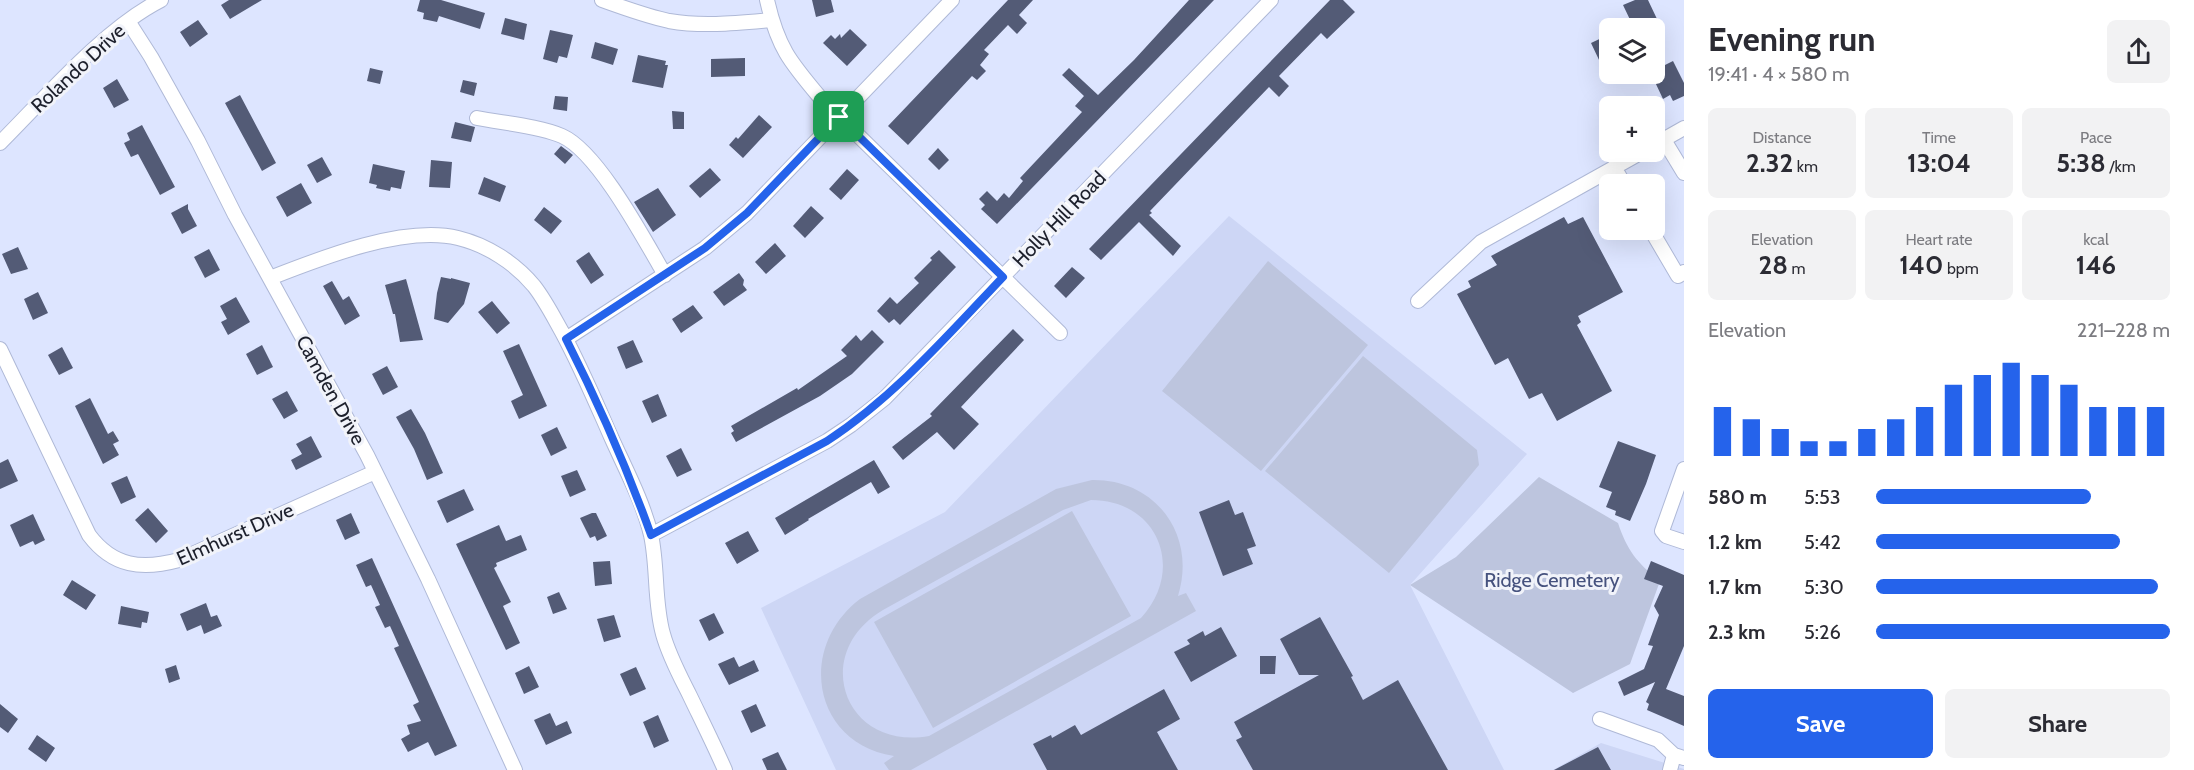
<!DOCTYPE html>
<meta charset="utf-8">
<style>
:root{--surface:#fff;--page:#f2f2f3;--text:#2b2b33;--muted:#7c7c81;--accent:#2563eb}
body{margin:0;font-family:Cabin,sans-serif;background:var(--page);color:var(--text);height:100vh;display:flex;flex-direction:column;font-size:22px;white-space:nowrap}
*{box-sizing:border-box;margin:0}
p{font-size:20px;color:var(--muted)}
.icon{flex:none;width:33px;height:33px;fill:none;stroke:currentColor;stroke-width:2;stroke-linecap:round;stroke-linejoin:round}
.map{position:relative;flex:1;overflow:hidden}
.panel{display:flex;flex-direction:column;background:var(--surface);width:510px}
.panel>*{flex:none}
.controls{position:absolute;left:1599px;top:18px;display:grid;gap:12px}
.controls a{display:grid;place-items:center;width:66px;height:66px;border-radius:9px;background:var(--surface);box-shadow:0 6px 24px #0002;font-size:30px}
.pin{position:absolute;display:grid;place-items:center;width:51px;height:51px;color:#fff;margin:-26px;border-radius:12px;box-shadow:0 3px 9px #0006}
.round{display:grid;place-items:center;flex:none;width:63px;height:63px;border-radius:9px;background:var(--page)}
.summary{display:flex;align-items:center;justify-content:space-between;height:102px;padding:0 24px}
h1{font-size:33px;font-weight:700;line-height:45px}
.stats{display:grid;grid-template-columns:repeat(3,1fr);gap:9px;height:102px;padding:6px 24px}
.stats div{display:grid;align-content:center;border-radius:9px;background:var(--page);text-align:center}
.stats b{font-size:26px;font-weight:700}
.stats small{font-size:16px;font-weight:400}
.stats p{font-size:16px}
.chart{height:168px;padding:12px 24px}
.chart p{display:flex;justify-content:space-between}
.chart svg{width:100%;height:108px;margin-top:6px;stroke:var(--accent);stroke-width:6}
.cta{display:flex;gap:12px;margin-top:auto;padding:12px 24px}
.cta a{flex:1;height:69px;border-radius:9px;background:var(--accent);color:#fff;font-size:24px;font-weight:700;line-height:69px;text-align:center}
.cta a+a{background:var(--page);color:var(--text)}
ul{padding:0 24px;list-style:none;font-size:20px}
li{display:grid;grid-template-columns:96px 72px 1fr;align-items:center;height:45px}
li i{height:15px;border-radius:8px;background:var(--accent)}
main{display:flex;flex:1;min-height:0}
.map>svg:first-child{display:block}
.built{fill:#cdd6f5}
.green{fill:#bdc5de;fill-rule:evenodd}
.building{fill:#535b76}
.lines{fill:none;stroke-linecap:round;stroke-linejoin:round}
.minor-casing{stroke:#afb9d7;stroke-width:16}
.minor{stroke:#fff;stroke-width:14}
.route-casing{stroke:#fff;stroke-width:12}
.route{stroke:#2563eb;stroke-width:8}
.labels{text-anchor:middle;stroke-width:6;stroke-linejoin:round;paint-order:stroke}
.street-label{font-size:20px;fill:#1d202c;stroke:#f1f3fa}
.park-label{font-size:20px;fill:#46527e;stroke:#f1f3fa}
</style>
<main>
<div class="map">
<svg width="1684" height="770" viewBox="0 0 1684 770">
<rect width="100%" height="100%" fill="#dde5ff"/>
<path class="built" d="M1229,216L1527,454L1410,585L1504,770H836L761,608L945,512Z
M1601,743L1684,769V770H1553Z"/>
<path class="green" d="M1268,261L1368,345L1261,471L1162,391Z
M1363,356L1477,450L1479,465L1389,573L1265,471Z
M1539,477L1618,523C1627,550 1637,563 1660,581L1630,664L1573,693L1410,585L1456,557Z
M1092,480C1156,479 1197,535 1178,596L1186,593L1196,611L911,770H889L884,763L894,756C812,743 797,647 860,599L1056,489ZM1091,500C1158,500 1186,569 1141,618L929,736C845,751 809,654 883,610L1063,510Z
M1072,511L1131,616L933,728L874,622Z"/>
<path class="building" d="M229,0H262L230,19L221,5Z
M420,0H441L485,13L480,29L439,16L437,22L423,19L424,13L417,11Z
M812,0H831L834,12L816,17Z
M1008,0H1033L1019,15L1027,23L1017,34L1008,25L984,50L989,54L980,65L986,71L977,80L972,76L908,145L888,126Z
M1189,0H1214L997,224L981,209L985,205L979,199L987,191L997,201L1004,193L1009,198L1023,181L1020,178L1082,112L1075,106L1084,96L1062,75L1069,68L1098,95L1134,60Z
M1330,0H1343L1355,12L1327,39L1321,33L1279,76L1289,86L1279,97L1269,87L1150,211L1152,213L1149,215L1181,246L1173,256L1139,222L1101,260L1089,249Z
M1635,0H1648L1657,19L1653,21L1657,28H1634L1623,5Z
M505,18L527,24L524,40L501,34Z
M198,20L208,34L190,47L180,32Z
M850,29L867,45L847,66L823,43L831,35L835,39L840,34L841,38Z
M550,30L573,35L567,58L559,56L557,63L543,59Z
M1610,34V58L1600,62L1591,43Z
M595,42L618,49L613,65L591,58Z
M638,55L666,61L665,65H668L663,88L632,82Z
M745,58V76L711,77V59Z
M1673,61L1684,83V96L1673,101L1670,95L1663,99L1655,82L1662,78L1657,69Z
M370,68L383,71L380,84L367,81Z
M117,79L129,100L114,108L103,88Z
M463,80L477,83L474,96L460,92Z
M240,95L276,163L262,171L225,103Z
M555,96L568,97L567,111L553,109Z
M672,111L684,112V129H673Z
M759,115L772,127L743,158L729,145L736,137L738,139Z
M455,122L475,127L471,142L451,138Z
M142,125L175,187L160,195L138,154L131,157L124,143L130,140L127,133Z
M561,146L573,155L565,164L554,154Z
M938,148L949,160L939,170L928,159Z
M322,157L332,175L317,183L307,165Z
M431,160L452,162L450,188L429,187Z
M373,164L405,171L401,189L391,187L390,191L376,188L377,185L369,183Z
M710,168L721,180L700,198L689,186Z
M847,169L859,180L841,200L829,189Z
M484,177L506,186L500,202L478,194Z
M301,183L312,203L287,217L276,197Z
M658,188L676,215L653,232L634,202Z
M188,204V209L197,226L182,234L171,213Z
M811,206L824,218L805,238L793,226Z
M544,207L562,221L551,234L534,220Z
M1564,217L1568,224L1583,217L1623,292L1578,316L1581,322L1577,325L1612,391L1557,421L1542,393L1529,399L1508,358L1495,365L1457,294L1471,287L1468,281L1497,265L1491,256Z
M775,243L786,256L766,274L755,262Z
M18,247L28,269L11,274L2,254Z
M209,249L220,270L205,278L194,257Z
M939,250L956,267L900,325L894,319L889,323L877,311L890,297L897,304L919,283L914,278L932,260L930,258Z
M589,252L604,275L591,284L576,261Z
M1072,267L1085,278L1066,298L1054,286Z
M739,273L744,280L743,285L747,290L724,306L713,292Z
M441,277L451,279V278L470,283L464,304L448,323L434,319L437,293Z
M406,279L423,340L400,342L395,314H393L385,285Z
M332,281L343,300L349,296L360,316L345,325L323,286Z
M38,292L48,313L33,320L24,299Z
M236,297L250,322L228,335L221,322L227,319L220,306Z
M492,301L510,323L497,334L478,312Z
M693,305L703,318L681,333L672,319Z
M1013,329L1024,340L961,407L979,424L954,450L937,432L903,460L892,447L932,416L930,414Z
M872,330L884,342L852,374L820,396L736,442L731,433L734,431L731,426L797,388L798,390L847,356L841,350L856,335L861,341Z
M633,340L643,362L626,369L617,347Z
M519,344L547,406L519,419L511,401L523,395L503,351Z
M262,345L273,367L257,375L246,354Z
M62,347L73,368L59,375L48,355Z
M387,366L398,387L383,395L372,374Z
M287,391L298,411L284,419L272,399Z
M658,394L667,416L652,423L642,401Z
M90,398L108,434L113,431L119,441L113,444L119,455L103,464L75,406Z
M411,409L425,433L443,473L427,480L414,449L396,417Z
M557,427L567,448L551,456L541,435Z
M311,436L322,457L296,470L291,460L302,454L296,444Z
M1618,441L1656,455L1646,484L1630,521L1615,515L1616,511L1606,507L1612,492L1599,487Z
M681,448L692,470L677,477L666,456Z
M8,459L18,481L0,489V463Z
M874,460L890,487L878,494L871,482L808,519L809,520L785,535L775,518Z
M577,470L586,490L570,497L561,476Z
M127,476L136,497L121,504L111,483Z
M464,489L474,510L447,523L437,501Z
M1229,500L1235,515L1243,512L1256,546L1247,549L1253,564L1223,576L1199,512Z
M148,508L168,531L156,543L135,520Z
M351,513L360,533L345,540L336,520Z
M592,513H596L607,536L597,541L595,536L590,538L580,518Z
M33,514L45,540L35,545L33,541L20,547L10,525Z
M499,525L506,541L521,535L527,550L496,563L497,566L494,568L511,602L503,606L520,643L506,650L456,544Z
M748,531L759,551L737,564L725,543Z
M372,558L457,746L435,756L428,742L408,752L401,739L410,734L407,725L421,721L413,705L419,702L394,648L399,646L390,626L385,628L375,607L380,605L371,585L366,587L356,565Z
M610,561L612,584L595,586L593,562Z
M1651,561L1684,575V646L1666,689L1684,696V726L1647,710L1649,704L1646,702L1655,682L1624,696L1618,682L1644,669L1653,646L1648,645L1659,615L1654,606L1663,586L1644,579Z
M72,580L96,595L86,610L63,595Z
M559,592L567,609L553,614L547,597Z
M206,603L211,617L217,615L222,626L204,634L201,625L187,631L180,614Z
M121,606L149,612L147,623L142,622L141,628L118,624Z
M714,613L724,633L709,641L699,620Z
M614,615L621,637L604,642L597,619Z
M1320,617L1353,676L1351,677L1363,700L1398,680L1448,770H1253L1236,740L1242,737L1234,722L1319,675H1299L1280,639Z
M1221,627L1237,656L1191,682L1174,652L1190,644L1187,640L1203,631L1205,636Z
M1260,656H1276L1275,674H1260Z
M734,657L739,667L754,660L759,671L729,685L718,664Z
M176,665L180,679L169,683L165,669Z
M529,666L539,687L524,694L515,673Z
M636,667L646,689L630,696L620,674Z
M1164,689L1180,719L1157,732L1178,770H1047L1033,744L1051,735L1052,738L1075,725L1081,735Z
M0,704L18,719L8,733L0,727Z
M756,704L766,726L751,733L741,711Z
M550,713L556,726L567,721L572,733L546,745L534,720Z
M658,715L669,741L654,748L643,722Z
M37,735L55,748L46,762L28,749Z
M1598,747L1611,770H1554Z
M778,752L787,770H767L762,759Z"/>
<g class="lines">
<defs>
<path id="minor" d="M602,0C624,8 646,16 669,21C703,27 738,23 772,20
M767,0C778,49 791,63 823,101L1060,333
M128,21L151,57L198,141L235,215L367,455L428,579L515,770
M477,118C502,123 539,126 562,136C598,152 644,239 665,275
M1664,140L1684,173
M0,143C46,97 104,29 161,0
M1654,145L1684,128
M1614,167L1624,184
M1651,230L1678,276L1684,272
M270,278C321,258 404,225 458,238C487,245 515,263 534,286C545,300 553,316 562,332C581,367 596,403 612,439C626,470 643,502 651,535C658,568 654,602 663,634C669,656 680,676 690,696C702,721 714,745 725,770
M1418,301L1481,242L1642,152
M566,339L705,248L747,213L952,0
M0,349L89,535C113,567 142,570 179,560L375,472
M1684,469L1662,531L1666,536L1684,542
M651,535L827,441L851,425L885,398L1271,0
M1600,719L1658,740L1674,755L1684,758
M1670,770L1674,755"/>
</defs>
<use href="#minor" class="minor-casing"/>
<use href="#minor" class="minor"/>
</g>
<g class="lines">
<defs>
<path id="route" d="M839,117L1003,277C947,336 894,397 827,441L651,535C627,468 598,402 566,339L705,248L747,213Z"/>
</defs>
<use href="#route" class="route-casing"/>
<use href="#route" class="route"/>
</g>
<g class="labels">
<g class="street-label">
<text transform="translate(78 68) rotate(-43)" y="7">Rolando Drive</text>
<text transform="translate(1059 219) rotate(-46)" y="7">Holly Hill Road</text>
<text transform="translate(331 390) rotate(61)" y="7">Camden Drive</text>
<text transform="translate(235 534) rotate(-24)" y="7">Elmhurst Drive</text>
</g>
<g class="park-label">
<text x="1552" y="587">Ridge Cemetery</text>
</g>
</g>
</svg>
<div class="controls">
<a><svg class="icon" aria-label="layers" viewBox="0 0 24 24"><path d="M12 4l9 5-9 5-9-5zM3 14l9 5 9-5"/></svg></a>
<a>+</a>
<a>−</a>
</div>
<div class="pin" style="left:839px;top:117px;background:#1e9e55"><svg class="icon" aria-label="arrive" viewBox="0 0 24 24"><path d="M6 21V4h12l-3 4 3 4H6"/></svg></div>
</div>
<section class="panel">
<div class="summary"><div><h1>Evening run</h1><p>19:41 · 4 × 580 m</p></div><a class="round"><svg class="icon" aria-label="share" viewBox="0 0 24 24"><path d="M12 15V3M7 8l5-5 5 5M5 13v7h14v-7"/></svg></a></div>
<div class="stats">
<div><p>Distance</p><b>2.32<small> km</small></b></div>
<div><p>Time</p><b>13:04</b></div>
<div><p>Pace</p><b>5:38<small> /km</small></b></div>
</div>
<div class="stats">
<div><p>Elevation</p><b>28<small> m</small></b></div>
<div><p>Heart rate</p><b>140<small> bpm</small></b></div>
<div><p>kcal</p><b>146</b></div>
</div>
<div class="chart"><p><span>Elevation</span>221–228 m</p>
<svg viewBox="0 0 160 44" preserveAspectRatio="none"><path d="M5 44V24M15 44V29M25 44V33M35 44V38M45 44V38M55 44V33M65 44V29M75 44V24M85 44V15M95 44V11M105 44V6M115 44V11M125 44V15M135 44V24M145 44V24M155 44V24"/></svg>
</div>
<ul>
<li><b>580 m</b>5:53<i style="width:73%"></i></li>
<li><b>1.2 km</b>5:42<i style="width:83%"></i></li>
<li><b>1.7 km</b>5:30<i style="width:96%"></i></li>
<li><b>2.3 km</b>5:26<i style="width:100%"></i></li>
</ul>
<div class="cta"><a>Save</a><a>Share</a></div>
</section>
</main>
